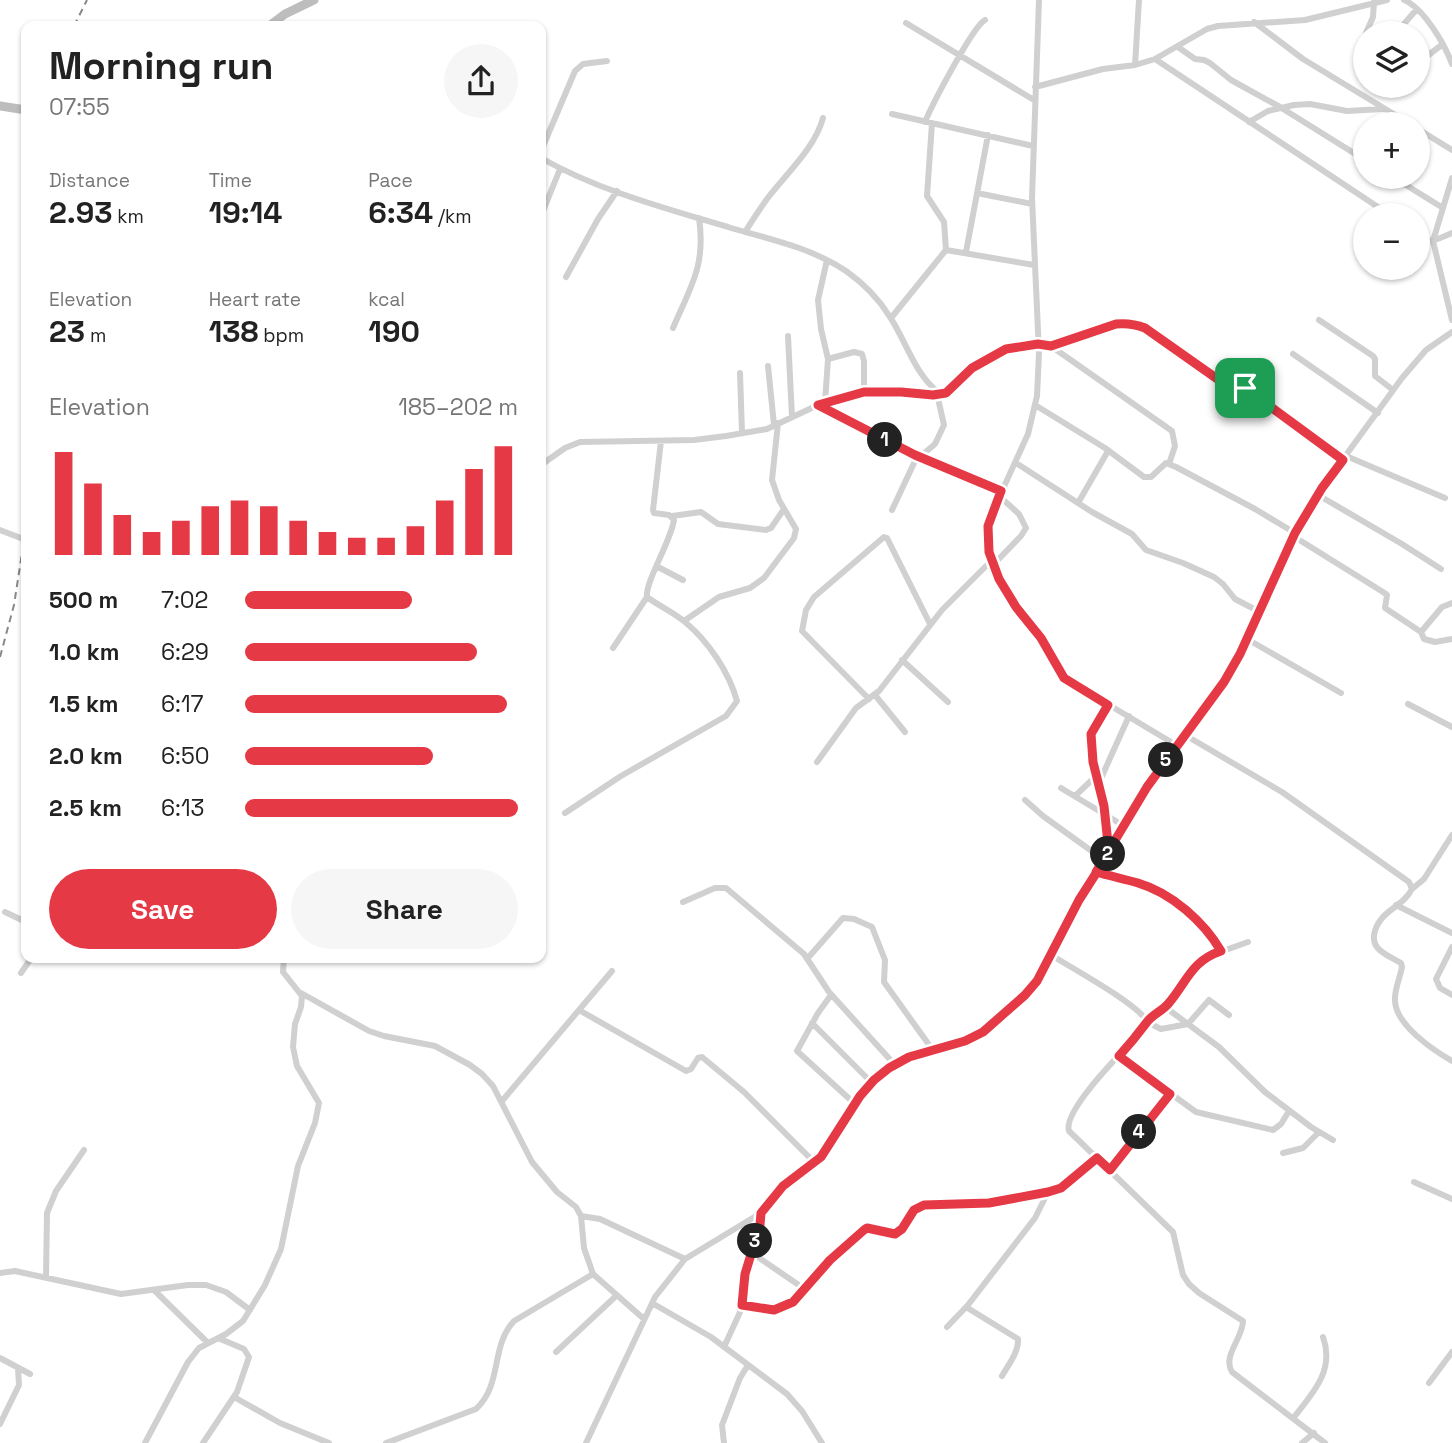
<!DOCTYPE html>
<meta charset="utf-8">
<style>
:root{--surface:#fff;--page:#f6f6f6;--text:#222;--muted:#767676;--accent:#e63946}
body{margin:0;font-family:"Space Grotesk",sans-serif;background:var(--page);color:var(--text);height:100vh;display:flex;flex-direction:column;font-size:26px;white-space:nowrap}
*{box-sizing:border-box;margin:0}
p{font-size:23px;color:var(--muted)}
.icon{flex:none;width:38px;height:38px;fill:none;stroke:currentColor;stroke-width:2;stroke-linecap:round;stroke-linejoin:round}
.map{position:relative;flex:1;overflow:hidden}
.drawer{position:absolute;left:21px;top:21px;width:525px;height:942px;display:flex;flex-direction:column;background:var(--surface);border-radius:14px;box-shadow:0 2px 5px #0004}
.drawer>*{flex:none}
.fabs{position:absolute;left:1353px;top:21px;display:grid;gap:14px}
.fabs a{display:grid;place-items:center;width:77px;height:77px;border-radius:50%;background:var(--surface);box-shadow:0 2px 5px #0004;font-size:35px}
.pin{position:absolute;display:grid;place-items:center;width:60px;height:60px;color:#fff;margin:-30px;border-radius:14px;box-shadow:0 4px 10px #0006}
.km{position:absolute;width:35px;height:35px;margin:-18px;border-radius:50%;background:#222;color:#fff;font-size:19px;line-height:35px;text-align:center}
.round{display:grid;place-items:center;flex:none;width:74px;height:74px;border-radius:37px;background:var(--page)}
.head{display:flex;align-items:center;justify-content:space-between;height:119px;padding:0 28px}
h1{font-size:38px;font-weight:600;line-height:52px}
.metrics{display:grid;grid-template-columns:repeat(3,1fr);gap:10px;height:119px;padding:7px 28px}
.metrics div{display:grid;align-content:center}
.metrics b{font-size:30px;font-weight:600}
.metrics small{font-size:19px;font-weight:400}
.metrics p{font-size:19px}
.chart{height:196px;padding:14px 28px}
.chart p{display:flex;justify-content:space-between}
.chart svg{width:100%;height:126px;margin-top:7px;stroke:var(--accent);stroke-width:6}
.action{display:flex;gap:14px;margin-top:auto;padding:14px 28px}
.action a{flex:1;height:80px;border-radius:42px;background:var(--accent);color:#fff;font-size:28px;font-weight:600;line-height:80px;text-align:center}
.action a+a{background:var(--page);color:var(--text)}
ul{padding:0 28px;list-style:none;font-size:23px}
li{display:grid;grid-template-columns:112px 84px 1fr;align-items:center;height:52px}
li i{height:18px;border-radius:9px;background:var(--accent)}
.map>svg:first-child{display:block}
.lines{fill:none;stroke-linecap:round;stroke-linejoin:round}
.street{stroke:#d0d0d0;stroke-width:6}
.secondary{stroke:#bdbdbd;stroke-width:9}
.rail{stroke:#888;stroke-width:2;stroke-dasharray:7 5;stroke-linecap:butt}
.route-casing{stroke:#fff;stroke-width:14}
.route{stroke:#e63946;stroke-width:9}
</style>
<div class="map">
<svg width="1452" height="1443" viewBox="0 0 1452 1443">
<rect width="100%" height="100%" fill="#fff"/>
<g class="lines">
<path class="street" d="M1039,0L1032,198L1039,353L1037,396L1028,434L991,515L988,526L989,552L999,579L1016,607L1041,638L1064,678L1176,745
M1404,0C1424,8 1445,45 1452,64
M1254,22L1303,59L1410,124
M906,23L1034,100
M1366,33L1373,17L1374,2
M1396,33L1417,9
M1178,47L1195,59L1204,60L1210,63L1231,80L1280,107L1365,160
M1155,59L1390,215
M1418,63L1443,44
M1135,65L1139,0
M1035,87L1103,69L1135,65L1155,59L1207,29L1218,26L1305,20L1387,0
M892,114L1033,146
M925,122C932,105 973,26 985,20
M1249,122L1268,111L1294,105L1310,104L1347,111L1383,109
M932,123L927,196L944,222L946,250
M1418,129L1452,150
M541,151L575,71L583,64L607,61
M541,158C599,191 668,209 731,228C770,239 812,248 846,271C863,283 879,299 890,317C906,341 915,375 939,393C954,393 963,376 974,367C994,351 1022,341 1048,344L1172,431L1175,446L1169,464
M1393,177L1443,208
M1452,178L1433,241L1452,320
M977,193L1032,204
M541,216L560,169
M745,232C752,221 759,210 767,199C786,174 815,148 823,118
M1418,237C1430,245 1439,238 1452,233
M966,252L988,135
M566,277L598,219L617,191
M891,318L946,250L1034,265
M1319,320L1373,356L1375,359V376L1393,390
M673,328C691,286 706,265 699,218
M788,336L792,417
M1051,346C1083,338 1113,315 1145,328L1233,390L1246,388L1250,390L1263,402L1343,460
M1293,354L1378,413
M828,359L854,352L862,354L864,361V392
M768,366L774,425
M740,373L742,433
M825,403L828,359L821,329L818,300L827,260
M818,405L915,455L1001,491
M1035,405L1105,448L1144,477H1151L1166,463L1176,467L1255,509L1295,533
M1346,456L1445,498
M1016,463L1092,512L1132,534L1146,550L1183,563L1214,577L1223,584L1235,599L1260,612
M541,465L565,448L580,442L694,440L726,436L767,429L818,405L864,392H901L933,395L939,393
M1318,495L1402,544L1441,569
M1078,503L1108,451
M892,510L915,461L935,444L944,425L937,394
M672,516L701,512L718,524L766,530L771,528L784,509
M0,530L26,540
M1293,536L1383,592L1387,595L1385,608L1421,632L1424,639L1435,642L1452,639
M994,564L1021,536L1026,528L1019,514L999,496
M658,567L683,580
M684,621L719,597L750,588L764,578L794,538L796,529L779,500L772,480L778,423
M1421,632L1442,607L1452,603
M1247,639L1341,693
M613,648L647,597
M902,660L948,702
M875,695L905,732
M869,699L802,631L806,610L814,597L884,537L887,538L930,624
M1408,704L1452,727
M1109,705L1097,721L1091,734L1093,762L1103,805L1109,851
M1185,735L1282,792L1409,882L1412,889C1403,907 1381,910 1375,931C1369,949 1387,955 1401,963L1402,967C1400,978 1394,990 1395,1001C1396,1025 1433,1050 1452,1061
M817,762L856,708L879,691L942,610L992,560
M1098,785L1129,716
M1061,788L1124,826
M1075,796L1095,777
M1025,800L1043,816L1104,860
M565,813L621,776L726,716L737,701C729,672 708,641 685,622C673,612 659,606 647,597C645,582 671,541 674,520L669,515L654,513L653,510L661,441
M1096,871C1110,876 1124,879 1138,883C1172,893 1203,922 1221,951
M1412,889L1424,879L1452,835
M683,902L715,888H726L804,954L829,992L895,1065
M1396,905L1452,933
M5,912L26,922
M1452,947L1436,979L1440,988L1452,995
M1051,955C1070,967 1140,1005 1147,1022L1144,1029C1128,1046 1062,1110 1069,1131L1173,1232L1183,1275L1189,1284L1199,1293L1243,1321C1243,1338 1222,1356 1232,1372L1325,1443
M807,959L843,918L854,919L872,927L885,960L884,982L932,1049
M21,973L32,957
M301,993L369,1031L384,1036L435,1046L470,1065L482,1074L493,1086L532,1162L557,1192L576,1207L581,1216L584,1248L593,1274L644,1319
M831,995L818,1013L797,1051L855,1104
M1165,1007L1219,1047L1265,1092L1311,1127L1333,1140
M579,1010L686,1071L691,1069L698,1058L702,1057L744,1092L815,1163
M1229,1015L1209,1000L1188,1024L1161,1029L1147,1022L1169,1003L1197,964L1206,957L1248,942
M812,1023L872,1083
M1119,1056L1196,1112L1273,1130L1281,1124L1289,1111
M502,1101L612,971
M1283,1153L1303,1148L1319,1132
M1110,1170L1169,1094
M1414,1182L1452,1199
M581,1216L600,1219L685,1259
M752,1253L806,1290
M0,1273L15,1271L121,1294L188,1285H206L226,1292L250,1310
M46,1278L47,1213L56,1191L84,1150
M154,1290L208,1343
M652,1303L711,1337L787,1394L802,1411L822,1443
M742,1305L774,1310L793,1302L830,1260L867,1228L895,1234L902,1229L914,1210L924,1205L989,1203L1048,1192L1061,1188L1097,1158
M966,1307L1018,1339C1019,1352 1008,1365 1002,1376
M947,1327L968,1305L1035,1218L1048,1192
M724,1347L741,1310L745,1274L760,1225L761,1213
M556,1352L616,1296
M0,1358L30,1374
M1429,1383L1452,1352
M234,1397L280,1423L329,1443
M1294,1417C1313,1393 1335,1370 1323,1337
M0,1424L19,1385L18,1368
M145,1443L188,1362L199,1348L226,1334L243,1321L265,1285L281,1249L298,1166L315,1123L319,1103L297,1066L293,1047L295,1024L301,1007L302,996L283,972L284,957
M203,1443L237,1392L249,1357L244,1349L218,1338
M386,1443L476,1409C503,1384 490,1347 514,1321L593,1274
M586,1443L655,1297L685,1259L761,1213L783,1186L821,1157L860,1096L889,1068L909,1057L965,1041L983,1033L1006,1014L1037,981L1079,900L1147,787L1216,694L1240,654L1295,533L1322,488L1402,378L1426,350L1452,332
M724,1443L722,1425L740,1378L748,1365
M1302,1443L1314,1433"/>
<path class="secondary" d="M269,26L285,14L314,0
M0,106L26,110"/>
<path class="rail" d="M74,26L87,0
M0,657L14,605L26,527"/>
</g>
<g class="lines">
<defs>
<path id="route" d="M1245,388L1233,390L1145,328C1135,324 1127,323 1116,324L1051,346L1038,344L1006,349L972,368L946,393L933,395L901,392H864L818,405L915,455L1001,491L988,526L989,552L999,579L1016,607L1041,638L1064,678L1108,705L1091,734L1093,762L1104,806L1109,853L1079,900L1037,981L1025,995L983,1032L965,1041L909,1057L889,1068L874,1080L860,1096L821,1157L783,1186L761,1213L760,1225L745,1274L742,1305L774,1310L793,1302L830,1260L864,1230L867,1228L895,1234L902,1229L914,1210L924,1205L989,1203L1048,1192L1061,1188L1097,1158L1110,1170L1170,1094L1119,1056C1129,1045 1138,1034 1147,1022C1152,1015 1162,1011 1168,1004C1187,982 1191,961 1221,951C1204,922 1172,893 1138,883C1124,879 1110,876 1096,872L1147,787L1224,682L1240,654L1295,533L1322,488L1343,460L1245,388"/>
</defs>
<use href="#route" class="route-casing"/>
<use href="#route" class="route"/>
</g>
</svg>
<div class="fabs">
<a><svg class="icon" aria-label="layers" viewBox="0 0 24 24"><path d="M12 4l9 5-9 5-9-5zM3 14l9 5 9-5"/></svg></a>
<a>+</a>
<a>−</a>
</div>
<div class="pin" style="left:1245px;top:388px;background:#1e9e55"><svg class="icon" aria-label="arrive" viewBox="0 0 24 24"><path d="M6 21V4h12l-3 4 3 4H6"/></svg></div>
<b class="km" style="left:885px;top:440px">1</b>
<b class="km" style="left:1108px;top:854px">2</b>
<b class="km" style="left:755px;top:1241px">3</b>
<b class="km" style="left:1139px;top:1132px">4</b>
<b class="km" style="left:1166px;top:760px">5</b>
<section class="drawer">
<div class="head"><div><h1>Morning run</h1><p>07:55</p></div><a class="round"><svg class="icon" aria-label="share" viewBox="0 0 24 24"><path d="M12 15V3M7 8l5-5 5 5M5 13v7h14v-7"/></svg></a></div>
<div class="metrics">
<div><p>Distance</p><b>2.93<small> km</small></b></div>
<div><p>Time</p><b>19:14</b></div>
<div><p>Pace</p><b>6:34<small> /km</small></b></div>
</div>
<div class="metrics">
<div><p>Elevation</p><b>23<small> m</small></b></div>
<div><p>Heart rate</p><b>138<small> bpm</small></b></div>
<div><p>kcal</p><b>190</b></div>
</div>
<div class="chart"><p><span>Elevation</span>185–202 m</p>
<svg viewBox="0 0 160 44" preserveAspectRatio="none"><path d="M5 44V8M15 44V19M25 44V30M35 44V36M45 44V32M55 44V27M65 44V25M75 44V27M85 44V32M95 44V36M105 44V38M115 44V38M125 44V34M135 44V25M145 44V14M155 44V6"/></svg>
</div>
<ul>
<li><b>500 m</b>7:02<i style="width:61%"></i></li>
<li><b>1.0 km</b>6:29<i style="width:85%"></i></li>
<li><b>1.5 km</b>6:17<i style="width:96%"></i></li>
<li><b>2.0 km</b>6:50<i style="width:69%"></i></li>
<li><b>2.5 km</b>6:13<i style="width:100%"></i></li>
</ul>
<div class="action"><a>Save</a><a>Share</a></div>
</section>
</div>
